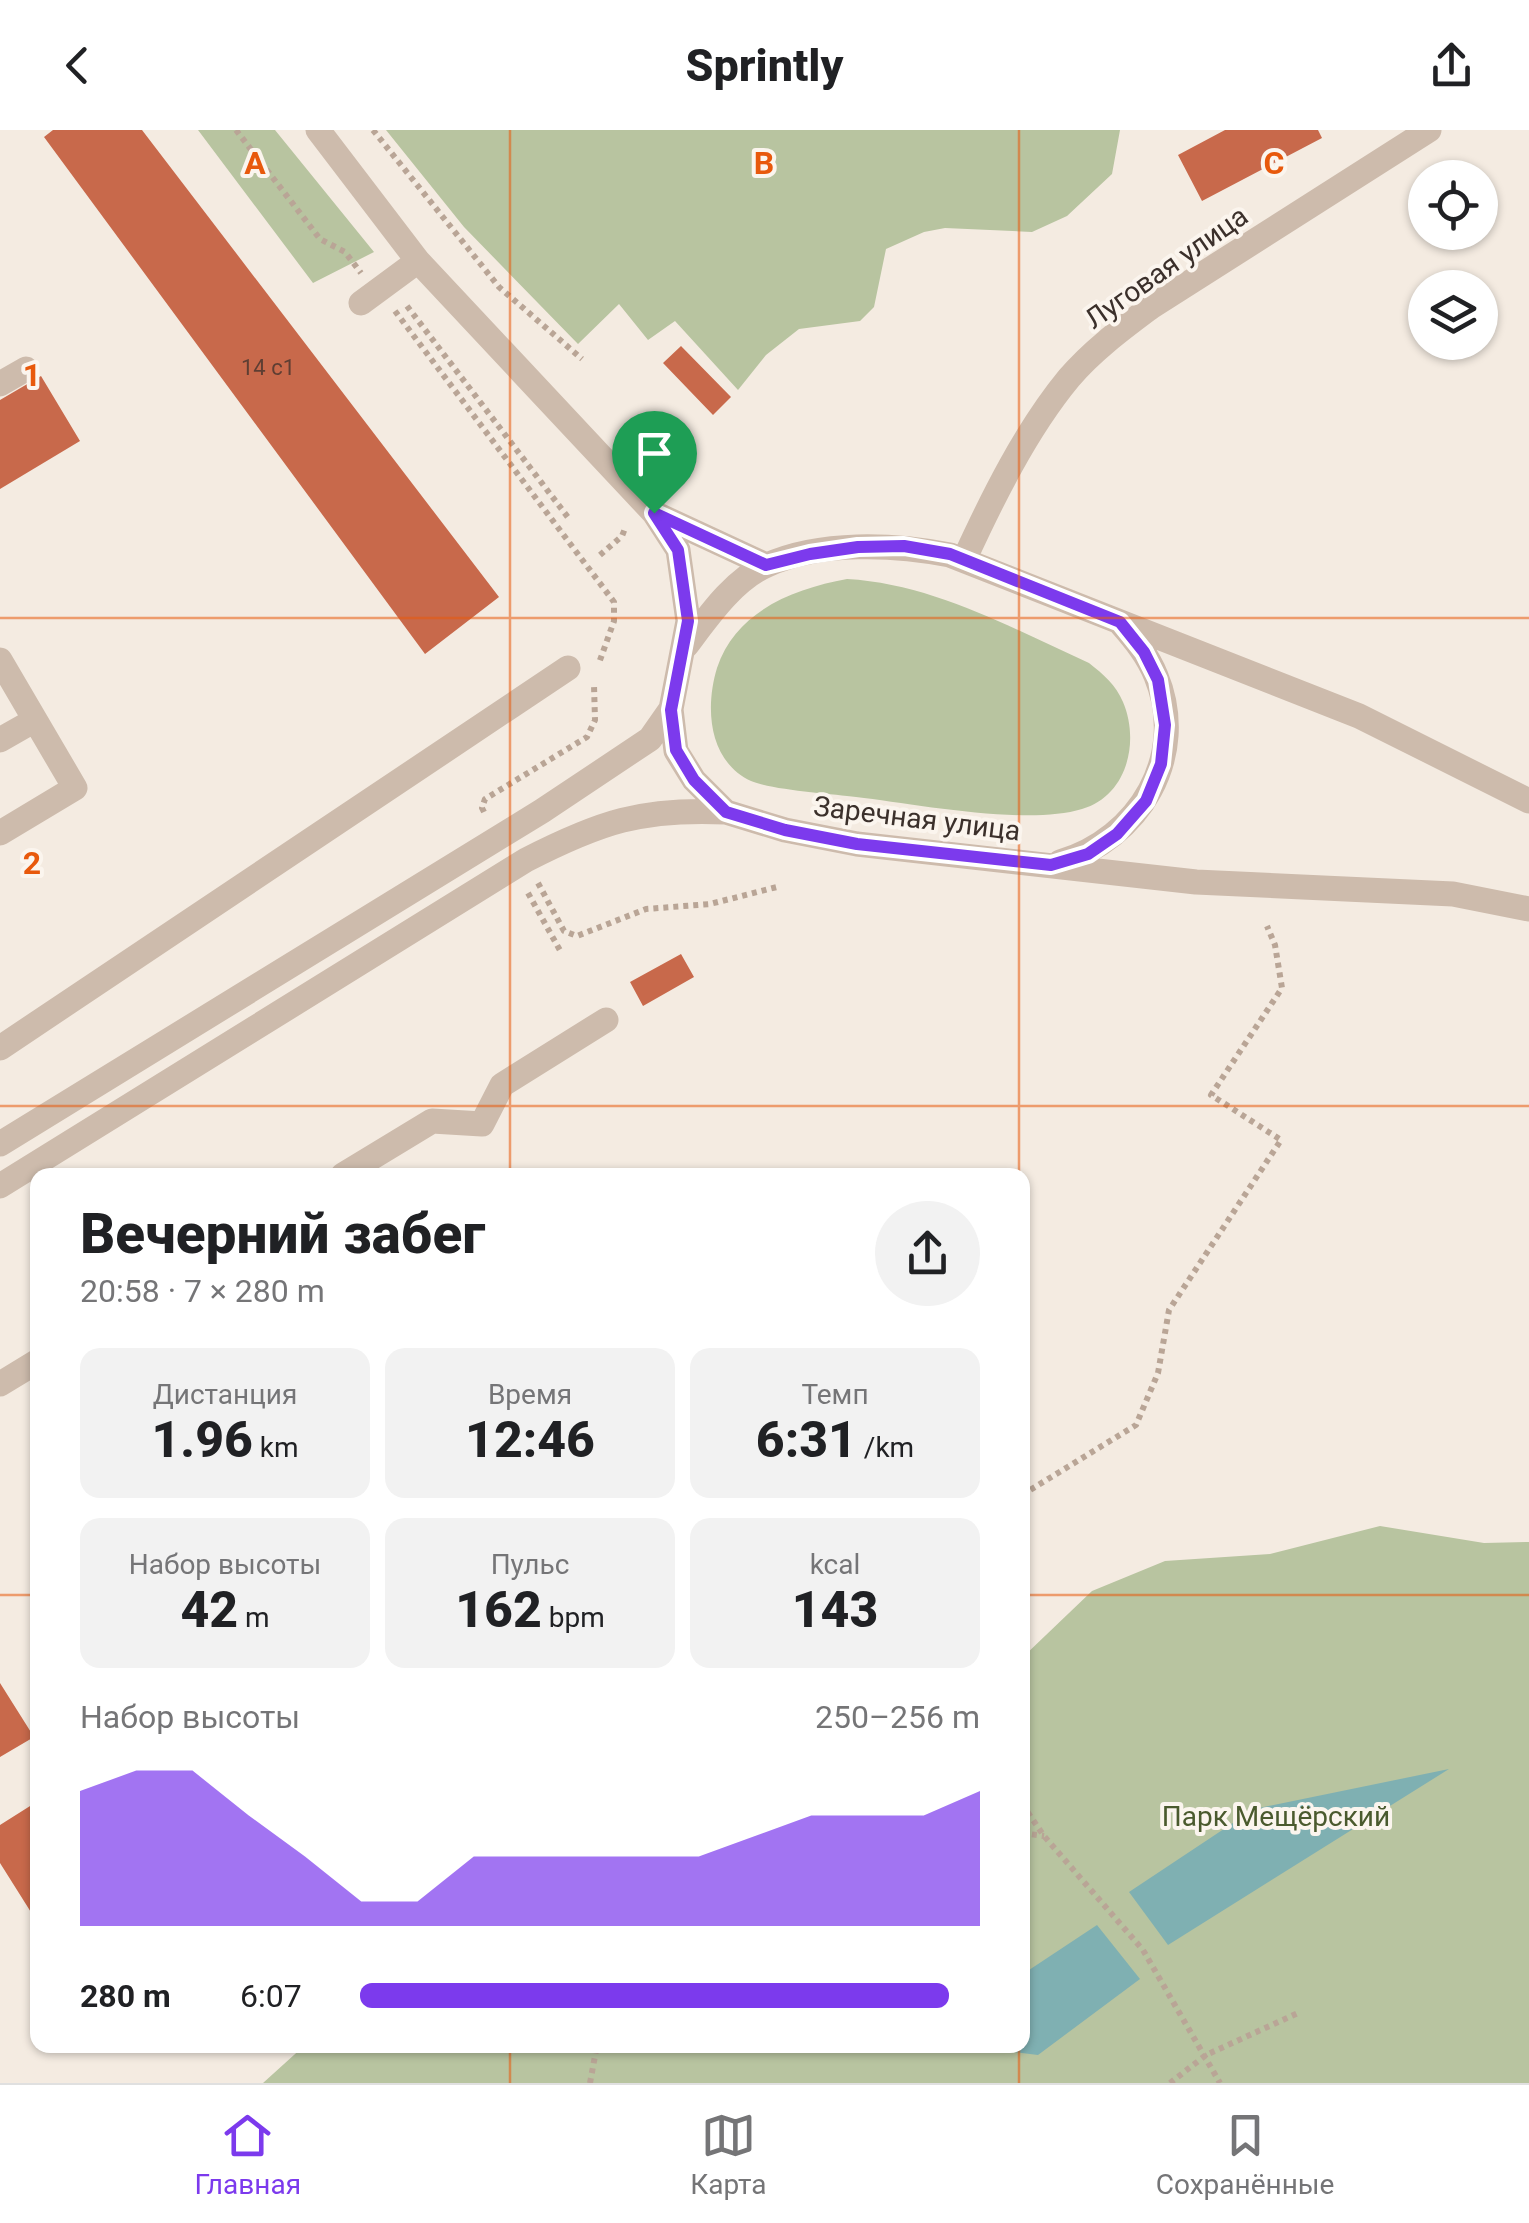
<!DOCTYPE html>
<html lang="ru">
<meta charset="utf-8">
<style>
:root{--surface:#fff;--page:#f2f2f2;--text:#202124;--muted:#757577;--line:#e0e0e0;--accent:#7c3aed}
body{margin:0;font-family:Roboto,sans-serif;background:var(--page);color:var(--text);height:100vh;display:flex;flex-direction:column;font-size:38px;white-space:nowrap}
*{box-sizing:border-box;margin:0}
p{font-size:32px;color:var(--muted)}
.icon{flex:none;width:55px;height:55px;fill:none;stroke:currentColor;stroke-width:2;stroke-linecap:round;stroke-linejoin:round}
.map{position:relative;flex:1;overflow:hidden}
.panel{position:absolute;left:30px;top:1038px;width:1000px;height:885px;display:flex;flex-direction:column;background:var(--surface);border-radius:20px;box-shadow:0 2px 8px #0004}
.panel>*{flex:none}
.tools{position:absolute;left:1408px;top:30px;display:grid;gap:20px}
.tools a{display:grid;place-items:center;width:90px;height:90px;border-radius:50%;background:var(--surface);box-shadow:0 2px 8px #0004;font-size:50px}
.pin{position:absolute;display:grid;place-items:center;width:85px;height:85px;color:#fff;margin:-102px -42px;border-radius:50% 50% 50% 0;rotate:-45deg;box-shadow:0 0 10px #0007}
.pin .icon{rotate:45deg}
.round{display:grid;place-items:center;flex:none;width:105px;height:105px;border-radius:52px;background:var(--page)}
.summary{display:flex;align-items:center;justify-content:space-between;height:170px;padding:0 50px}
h1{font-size:55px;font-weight:800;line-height:75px}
.metrics{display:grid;grid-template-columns:repeat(3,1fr);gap:15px;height:170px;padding:10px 50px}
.metrics div{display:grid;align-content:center;border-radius:20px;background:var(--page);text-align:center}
.metrics b{font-size:50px;font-weight:800}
.metrics small{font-size:28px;font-weight:400}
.metrics p{font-size:28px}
.chart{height:280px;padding:20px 50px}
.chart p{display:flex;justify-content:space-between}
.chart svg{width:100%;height:180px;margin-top:10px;fill:var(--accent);opacity:.7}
ul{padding:0 50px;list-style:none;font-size:32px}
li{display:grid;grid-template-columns:160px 120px 1fr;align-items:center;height:75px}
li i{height:25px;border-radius:12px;background:var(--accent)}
header{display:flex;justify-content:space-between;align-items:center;height:130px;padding:0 50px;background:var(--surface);font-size:45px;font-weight:800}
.tabs{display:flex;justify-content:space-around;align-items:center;height:140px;border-top:2px solid var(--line);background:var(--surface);font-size:28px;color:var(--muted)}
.tabs a{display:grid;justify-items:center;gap:5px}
.tabs .current{color:var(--accent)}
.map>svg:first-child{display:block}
.green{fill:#b8c4a0}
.water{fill:#7fb0b2}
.building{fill:#c8694b}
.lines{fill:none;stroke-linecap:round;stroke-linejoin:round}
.path{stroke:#b9a596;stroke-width:6;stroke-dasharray:5 5;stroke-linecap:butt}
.minor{stroke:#cdbbac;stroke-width:25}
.route-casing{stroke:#fff;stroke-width:20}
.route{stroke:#7c3aed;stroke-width:12}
.grid{fill:none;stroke:#e8590c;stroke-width:2.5;stroke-opacity:0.55}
.labels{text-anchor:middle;stroke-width:8;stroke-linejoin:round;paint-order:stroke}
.number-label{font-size:22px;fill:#5e3e33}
.street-label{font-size:28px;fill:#3b302b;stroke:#fbf5ee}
.park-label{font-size:28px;fill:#4a5a2e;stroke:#fbf5ee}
.grid-label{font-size:32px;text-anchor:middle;font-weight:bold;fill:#e8590c;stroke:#fbf5ee;stroke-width:8;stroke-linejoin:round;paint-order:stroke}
</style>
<header><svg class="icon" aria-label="back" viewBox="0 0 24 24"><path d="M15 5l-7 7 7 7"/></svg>Sprintly<svg class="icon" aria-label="share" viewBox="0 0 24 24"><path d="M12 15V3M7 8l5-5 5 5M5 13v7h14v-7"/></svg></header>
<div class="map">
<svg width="1529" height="1953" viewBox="0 0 1529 1953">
<rect width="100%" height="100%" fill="#f4ebe1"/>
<path class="green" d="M198,0H275L374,122L313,153Z
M386,0H1120L1112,44L1067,86L1032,102L945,98L924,102L886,119L874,177L860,191L799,199L766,225L738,260L675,191L648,210L619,174L578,214L464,97Z
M847,449C934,454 1011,498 1089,533C1103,544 1116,555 1123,572C1140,612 1127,666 1082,679C1027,696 916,674 856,667C832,664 772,660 751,651C708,631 705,577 717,538C736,481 793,459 847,449Z
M1380,1396L1484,1413L1529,1412V1953H263L305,1915H1022L1023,1527L1092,1461L1165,1431L1270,1424Z"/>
<path class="water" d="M1449,1639L1168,1815L1129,1762L1254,1679Z
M1097,1795L1140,1849L1038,1925L998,1920L996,1915H1022L1023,1844Z"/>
<path class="building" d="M53,0H142L499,467L425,524L44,7Z
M1225,0H1318L1322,8L1202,71L1178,25Z
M681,216L731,267L713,285L663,233Z
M41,246L80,311L0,359V270Z
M681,824L694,847L643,876L630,852Z
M0,1553L34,1607L0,1627Z
M38,1671V1784L34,1787L0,1733V1695Z"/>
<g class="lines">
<path class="path" d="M236,0L320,109L345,122L361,143
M373,0L499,157L582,229
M407,176L570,390
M395,181L614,472V491L599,533
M600,425L622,406L626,396
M484,682L482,678L485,669L587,607L595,590L594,555
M538,753L564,801L577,806L646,779L710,774L777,757
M528,763L562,824
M1022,1365L1136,1295L1158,1243L1169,1180L1281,1010L1211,965L1282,858L1275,815L1267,796
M1022,1674L1044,1706L1143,1820L1220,1953
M1022,1703L1044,1706
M590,1953L597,1915
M1170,1953L1206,1925L1298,1883"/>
<path class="minor" d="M318,0L418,131L654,383L678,420L688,491L671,579L676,621L694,650L726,682L785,700L857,714L1196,752L1453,764L1529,779
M361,173L418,131
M0,254L26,239
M654,383L766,435
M964,430C992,369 1026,300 1069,248C1093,220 1123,198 1151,177L1429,0
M686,516C708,487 733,450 767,435C821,411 893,414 950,425L1359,586L1529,671
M0,530L75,658L0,703
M0,610L35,590
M1060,732C1139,709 1189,626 1156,546C1148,526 1135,510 1121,494
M0,918L568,538
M0,1014L542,681L650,609L671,579
M343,1045L432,991L482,994L502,955L606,890
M0,1056L526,730C600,692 642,678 726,682
M0,1254L38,1231"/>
</g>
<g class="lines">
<defs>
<path id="route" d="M654,383L766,435L810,424L858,417L904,416L950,424L1120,492L1144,522L1158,550L1165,595L1161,634L1146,671L1117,704L1088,724L1051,735L857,714L785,700L726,682L694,650L676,620L671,580L688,491L678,420Z"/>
</defs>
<use href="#route" class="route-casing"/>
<use href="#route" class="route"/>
</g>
<path class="grid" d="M510,0V1045M1019,0V1045M0,488H1529M0,976H1529M0,1465H38M1022,1465H1529M510,1915V1953M1019,1915V1953"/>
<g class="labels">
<g class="number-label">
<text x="268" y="245">14 с1</text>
</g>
<g class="street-label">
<text transform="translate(1166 137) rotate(-35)" y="10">Луговая улица</text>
<text transform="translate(917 688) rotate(7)" y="10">Заречная улица</text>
</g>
<g class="park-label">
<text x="1276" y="1696">Парк Мещёрский</text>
</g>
</g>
<g class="grid-label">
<text x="255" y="44">A</text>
<text x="764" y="44">B</text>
<text x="1274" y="44">C</text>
<text x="32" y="256">1</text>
<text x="32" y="744">2</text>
</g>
</svg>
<div class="tools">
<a><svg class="icon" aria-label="locate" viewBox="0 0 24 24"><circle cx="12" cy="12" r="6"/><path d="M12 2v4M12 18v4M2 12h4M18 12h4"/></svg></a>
<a><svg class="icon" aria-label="layers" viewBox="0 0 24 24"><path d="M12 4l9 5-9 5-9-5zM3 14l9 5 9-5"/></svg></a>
</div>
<div class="pin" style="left:654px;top:383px;background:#1e9e55"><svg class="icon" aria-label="arrive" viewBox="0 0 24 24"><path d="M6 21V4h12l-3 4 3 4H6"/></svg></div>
<section class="panel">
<div class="summary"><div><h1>Вечерний забег</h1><p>20:58 · 7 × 280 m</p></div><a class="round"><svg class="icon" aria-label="share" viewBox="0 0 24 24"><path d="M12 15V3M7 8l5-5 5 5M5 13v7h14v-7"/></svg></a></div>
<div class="metrics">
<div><p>Дистанция</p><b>1.96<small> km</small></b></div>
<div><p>Время</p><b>12:46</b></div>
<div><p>Темп</p><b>6:31<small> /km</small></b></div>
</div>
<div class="metrics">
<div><p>Набор высоты</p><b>42<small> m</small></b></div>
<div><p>Пульс</p><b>162<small> bpm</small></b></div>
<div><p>kcal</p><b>143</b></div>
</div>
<div class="chart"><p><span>Набор высоты</span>250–256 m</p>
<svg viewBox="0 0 160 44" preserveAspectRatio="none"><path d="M0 44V11L10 6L20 6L30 17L40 27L50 38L60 38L70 27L80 27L90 27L100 27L110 27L120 22L130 17L140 17L150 17L160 11V44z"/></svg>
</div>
<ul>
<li><b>280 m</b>6:07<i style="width:95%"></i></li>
</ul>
</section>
</div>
<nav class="tabs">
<a class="current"><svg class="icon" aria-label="home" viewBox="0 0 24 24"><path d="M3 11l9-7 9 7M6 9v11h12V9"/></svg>Главная</a>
<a><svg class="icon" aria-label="map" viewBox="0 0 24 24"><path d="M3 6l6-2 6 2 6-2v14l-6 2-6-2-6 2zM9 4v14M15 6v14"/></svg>Карта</a>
<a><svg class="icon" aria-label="saved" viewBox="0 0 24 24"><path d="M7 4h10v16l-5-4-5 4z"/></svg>Сохранённые</a>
</nav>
